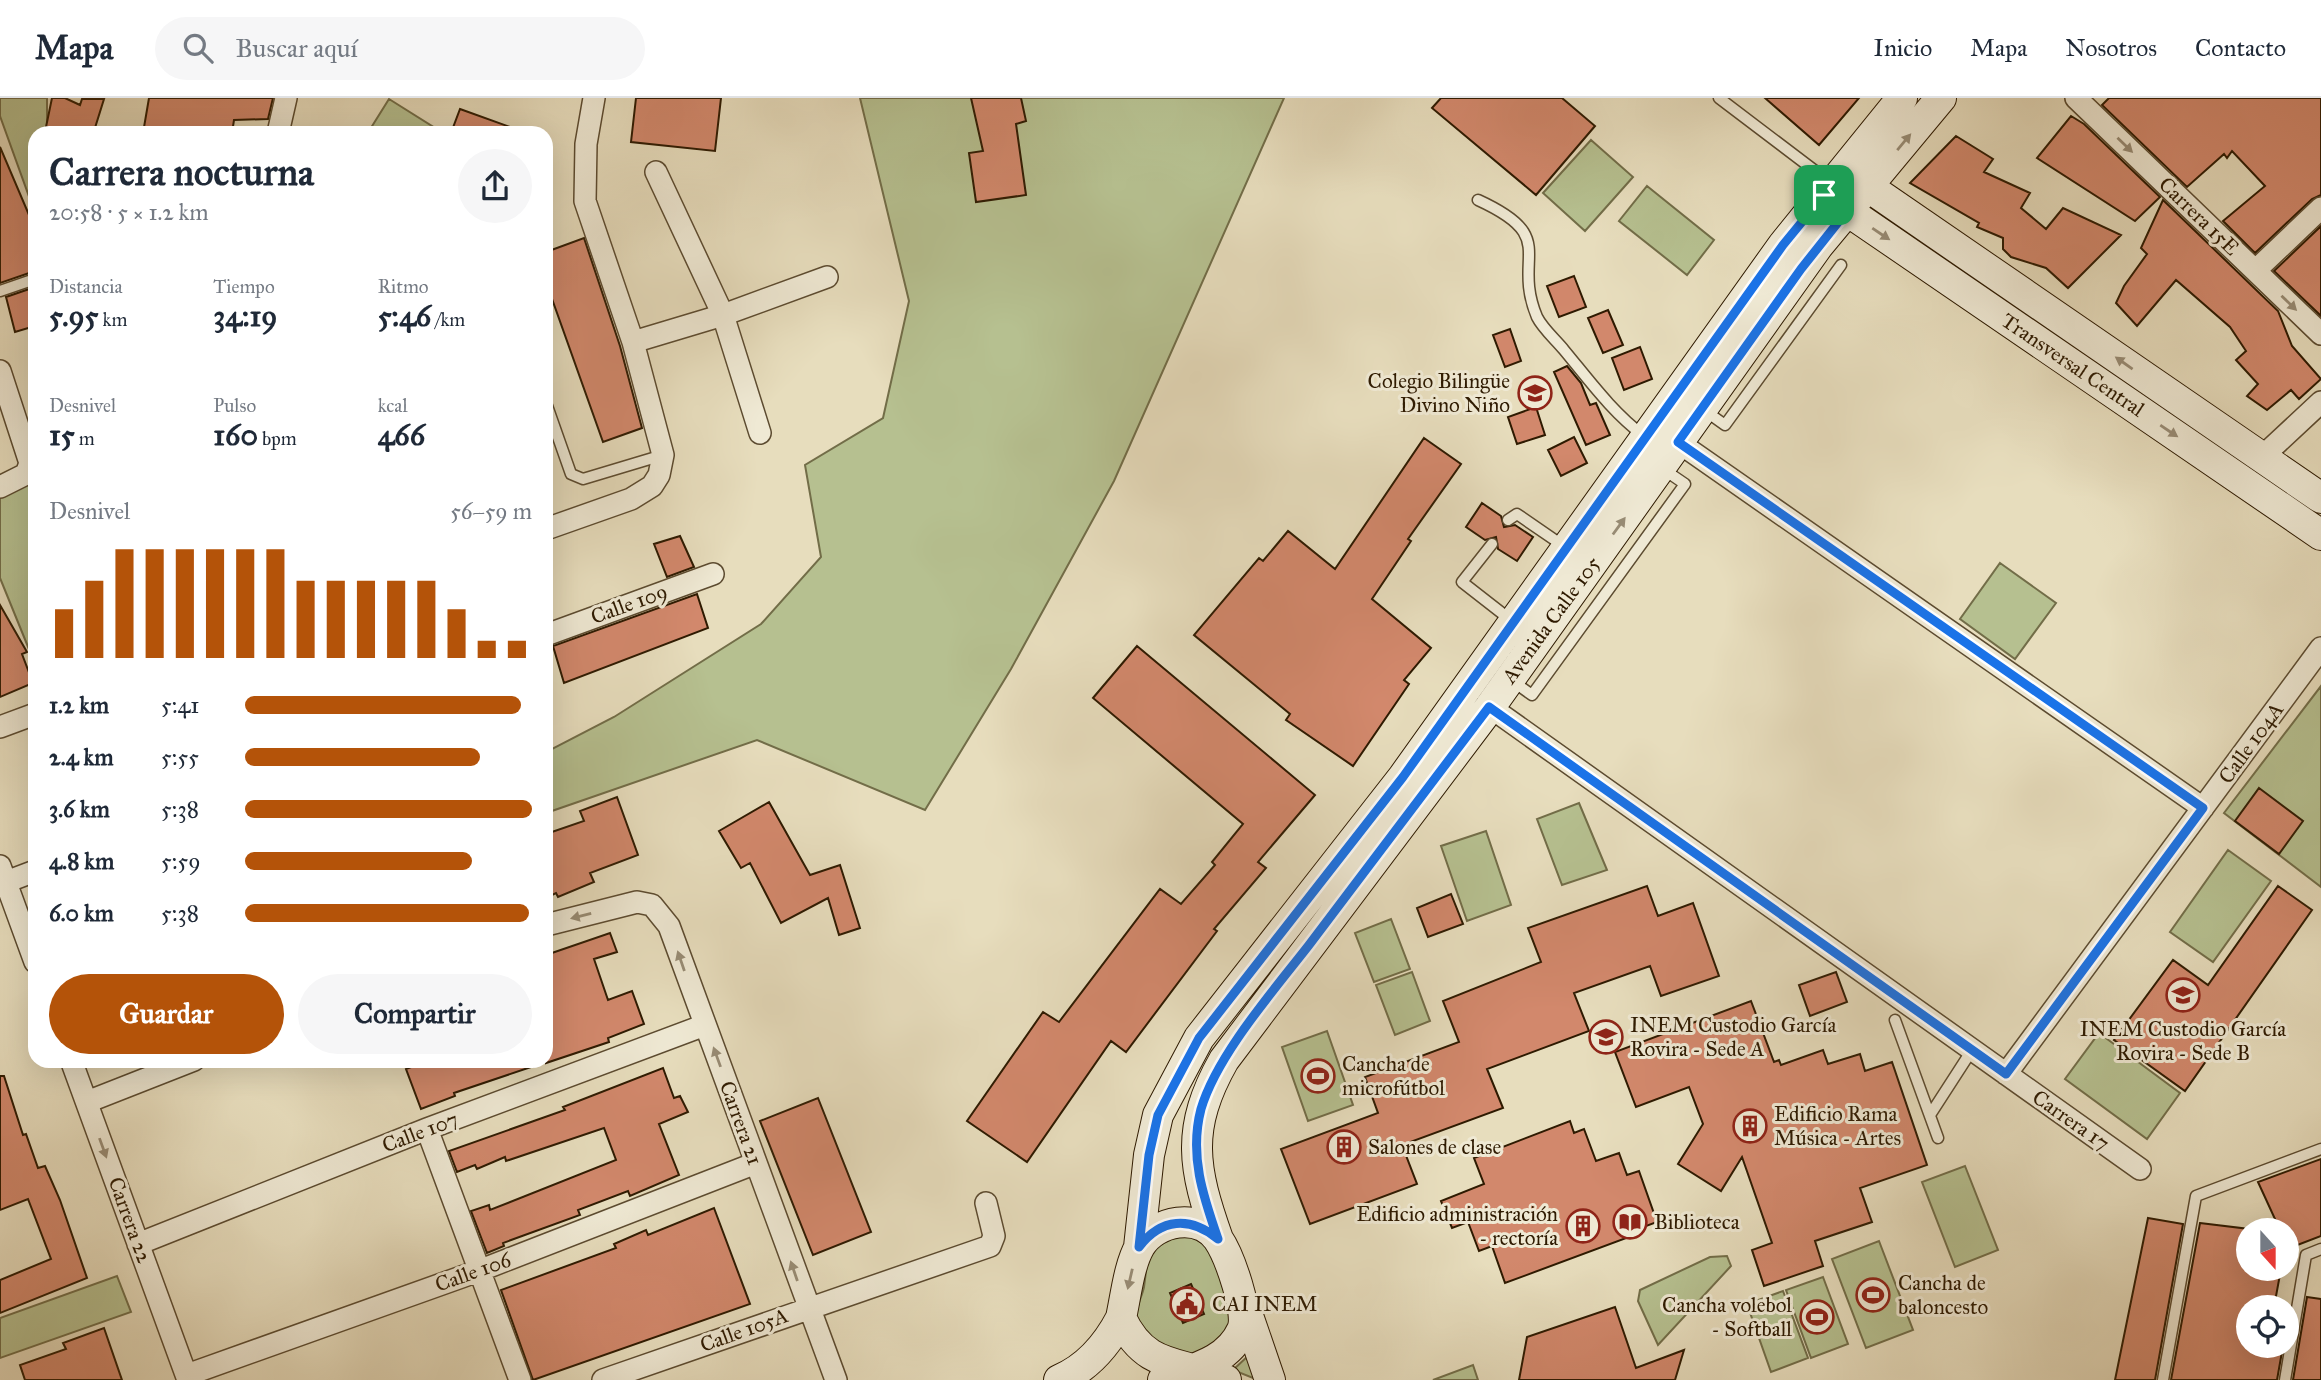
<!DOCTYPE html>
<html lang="es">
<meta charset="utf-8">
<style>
:root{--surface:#fff;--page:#f6f6f7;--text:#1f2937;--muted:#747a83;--line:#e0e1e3;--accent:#b45309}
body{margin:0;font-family:"IM FELL Great Primer",serif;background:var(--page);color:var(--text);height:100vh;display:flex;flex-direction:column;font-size:26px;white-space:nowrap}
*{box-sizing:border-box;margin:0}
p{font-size:23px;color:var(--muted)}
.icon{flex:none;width:38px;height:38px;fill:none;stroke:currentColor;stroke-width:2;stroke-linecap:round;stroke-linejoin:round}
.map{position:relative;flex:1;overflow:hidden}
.details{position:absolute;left:28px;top:28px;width:525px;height:942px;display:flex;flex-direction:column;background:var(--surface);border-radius:21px;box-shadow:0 7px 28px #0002}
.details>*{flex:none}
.needle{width:46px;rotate:159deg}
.buttons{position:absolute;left:2236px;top:1120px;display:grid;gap:14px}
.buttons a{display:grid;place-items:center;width:63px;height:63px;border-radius:50%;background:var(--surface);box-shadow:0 7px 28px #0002;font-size:35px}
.pin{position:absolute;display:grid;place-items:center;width:60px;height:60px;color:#fff;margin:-30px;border-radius:14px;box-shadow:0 4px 10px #0006}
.round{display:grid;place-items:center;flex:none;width:74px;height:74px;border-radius:37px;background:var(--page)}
.head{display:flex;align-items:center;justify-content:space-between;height:119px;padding:0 21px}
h1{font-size:38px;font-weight:700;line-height:52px}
.metrics{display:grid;grid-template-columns:repeat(3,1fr);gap:10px;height:119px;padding:7px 21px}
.metrics div{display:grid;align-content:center}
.metrics b{font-size:30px;font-weight:700}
.metrics small{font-size:19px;font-weight:400}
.metrics p{font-size:19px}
.chart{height:196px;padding:14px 21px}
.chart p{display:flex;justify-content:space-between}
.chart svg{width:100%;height:126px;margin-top:7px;stroke:var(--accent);stroke-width:6}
.button{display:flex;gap:14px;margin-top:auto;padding:14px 21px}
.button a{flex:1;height:80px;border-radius:42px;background:var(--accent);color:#fff;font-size:28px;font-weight:700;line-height:80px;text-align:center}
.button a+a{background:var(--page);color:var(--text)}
ul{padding:0 21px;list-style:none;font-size:23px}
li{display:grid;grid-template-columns:112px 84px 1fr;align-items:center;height:52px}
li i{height:18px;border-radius:9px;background:var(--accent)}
header{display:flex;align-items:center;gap:42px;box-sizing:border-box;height:98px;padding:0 35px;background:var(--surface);border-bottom:2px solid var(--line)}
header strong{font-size:33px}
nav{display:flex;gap:38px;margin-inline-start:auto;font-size:24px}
.search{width:490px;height:63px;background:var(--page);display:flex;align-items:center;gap:18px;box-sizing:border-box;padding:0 24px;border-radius:38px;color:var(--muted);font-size:26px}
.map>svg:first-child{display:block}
.green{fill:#b6c090;stroke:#726d48;stroke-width:2}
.building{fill:#d2886c;stroke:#2e1a01;stroke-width:2}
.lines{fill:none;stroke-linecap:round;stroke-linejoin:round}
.lane-casing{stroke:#5c4b30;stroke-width:13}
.street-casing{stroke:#5c4b30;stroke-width:24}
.secondary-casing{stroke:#2e1a01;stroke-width:32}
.lane{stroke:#efe9d4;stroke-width:10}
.street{stroke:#efe9d4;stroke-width:21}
.secondary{stroke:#efe9d4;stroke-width:30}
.oneway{fill:#988c75}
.route-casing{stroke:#fff;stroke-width:14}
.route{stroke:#1a73e8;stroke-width:9}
.labels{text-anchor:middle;stroke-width:6;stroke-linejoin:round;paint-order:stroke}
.street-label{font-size:21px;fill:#2e1a01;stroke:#efe9d4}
.poi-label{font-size:21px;fill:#2e1a01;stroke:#efe9d4;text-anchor:start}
</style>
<header>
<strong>Mapa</strong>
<div class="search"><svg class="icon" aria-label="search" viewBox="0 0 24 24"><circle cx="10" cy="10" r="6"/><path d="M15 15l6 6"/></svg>Buscar aquí</div>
<nav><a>Inicio</a><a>Mapa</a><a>Nosotros</a><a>Contacto</a></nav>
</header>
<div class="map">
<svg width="2321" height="1282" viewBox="0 0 2321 1282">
<rect width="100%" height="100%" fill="#e7ddbd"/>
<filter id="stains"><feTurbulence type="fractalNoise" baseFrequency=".00286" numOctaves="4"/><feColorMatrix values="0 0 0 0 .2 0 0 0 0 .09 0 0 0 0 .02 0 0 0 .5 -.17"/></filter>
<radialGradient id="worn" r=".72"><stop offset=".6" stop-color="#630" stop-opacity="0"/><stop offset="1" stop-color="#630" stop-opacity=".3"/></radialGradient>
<path class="green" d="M0,0H47V35H35V102L31,104L0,18Z
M860,0H1284L1114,383L1011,571L925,712L757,642L546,715V654L614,619L761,526L821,459L805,367L883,320L909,203Z
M389,1L443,35L369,33Z
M1591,42L1633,79L1585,133L1543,95Z
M1647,88L1714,142L1687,177L1619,123Z
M35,382V566L0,480V396Z
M2000,465L2056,505L2015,561L1960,521Z
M2321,588V789L2224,715Z
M1579,705L1607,772L1562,787L1537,721Z
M1486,733L1511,807L1467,823L1441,748Z
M2228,752L2271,783L2213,864L2170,834Z
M1391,821L1410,871L1374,884L1355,835Z
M1412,874L1430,923L1395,937L1376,887Z
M1327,933L1353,1007L1308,1023L1282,949Z
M2099,935L2180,995L2147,1041L2065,981Z
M1965,1068L1998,1152L1955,1169L1922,1084Z
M1177,1134C1223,1143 1225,1187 1234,1225C1209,1253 1191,1268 1157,1244C1147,1237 1139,1233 1137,1220C1135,1210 1142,1199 1144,1189C1149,1154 1144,1153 1177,1134Z
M1879,1143L1913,1232L1866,1250L1832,1161Z
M1727,1158L1731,1168L1658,1247L1638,1203L1640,1192L1710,1159Z
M117,1178L131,1214L0,1260V1220Z
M1823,1179L1848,1246L1811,1260L1786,1192Z
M1783,1193L1808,1260L1771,1274L1747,1206Z
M1249,1257L1258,1282L1233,1272Z
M1473,1267L1478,1282H1433Z"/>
<path class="building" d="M52,0H65L80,7L82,1H104L94,33L76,35L46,29Z
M149,0H273L268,21L234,22L232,35H143Z
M636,0H721L715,53L631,44Z
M971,0H1021L1026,23L1016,26L1026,97L976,104L969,55L983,53Z
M1441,0H1562L1595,28L1536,97L1432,10Z
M1765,0H1859L1819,47Z
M2109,0H2321V97L2312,101L2255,155L2223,123L2265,88L2232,53L2227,60L2224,56L2187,89L2102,7Z
M460,11L521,33V35H451Z
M2071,18L2084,26L2160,99L2135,123L2037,60Z
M1956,38L1993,61L1984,74L2030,95L2021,110L2046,131L2063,110L2121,137L2068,190L2046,170L2011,159L2003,151V140L1977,129L1979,125L1910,85Z
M0,49L35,131V173L0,185Z
M2163,102L2278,213L2292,248L2321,281L2299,301L2291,292L2267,312L2247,298L2258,286L2236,262L2246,253L2230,229L2176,182L2137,228L2116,205L2124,188L2147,156L2141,150Z
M2321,128V218L2274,173Z
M584,140L620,248L642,330L603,344L546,184V154Z
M1574,178L1586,209L1559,219L1547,188Z
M35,189V228L15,234L6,199Z
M1608,212L1623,247L1603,255L1588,220Z
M1510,231L1521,263L1505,269L1493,237Z
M1640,249L1652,281L1624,292L1612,260Z
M1567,268L1581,285L1590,307L1596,305L1610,337L1586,347L1554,274Z
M1536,309L1545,337L1517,346L1508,319Z
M1574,339L1587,365L1561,378L1548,352Z
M1424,340L1461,366L1408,441L1411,443L1372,501L1431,550L1404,582L1409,586L1353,668L1286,622L1290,616L1194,537L1259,460L1263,463L1288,433L1335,471Z
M1482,405L1501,418L1504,429L1515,427L1533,439L1517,463L1498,451L1496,439L1485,442L1466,429Z
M680,438L694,469L667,479L654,446Z
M697,496L708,530L564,585L553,548Z
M0,507L27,554L22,556L33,585L0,599Z
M1137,548L1315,697L1258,764L1266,770L1214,831L1217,833L1126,954L1111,943L1027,1064L967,1023L1043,914L1059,924L1160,791L1181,806L1215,767L1212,764L1243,726L1093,600Z
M2259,690L2303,723L2279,756L2235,723Z
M617,699L638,757L590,775L594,784L558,799L556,795L546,800V736L584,723L580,713Z
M769,704L810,777L840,767L860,830L839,837L828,800L781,825L750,765L741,770L719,733Z
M1647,788L1658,818L1693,805L1719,878L1661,898L1650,868L1574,895L1589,933L1487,971L1503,1010L1402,1047L1417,1086L1310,1126L1281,1051L1378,1015L1365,979L1459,944L1443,903L1541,864L1528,830Z
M2278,788L2312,812L2185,993L2114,942L2173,862L2208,887Z
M1451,796L1463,826L1428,839L1417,810Z
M610,835L617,854L594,861L608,902L632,893L644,926L608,940L609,944L546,965V857Z
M1836,874L1847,904L1810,918L1799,887Z
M1751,903L1774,964L1779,962L1781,967L1823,952L1828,966L1860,956L1865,973L1892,964L1927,1067L1860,1090L1872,1124L1815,1143L1823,1168L1764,1188L1752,1152L1772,1145L1742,1059L1721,1093L1678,1066L1703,1026L1689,989L1636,1009L1615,954Z
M429,962H537V967L454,995L455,998L421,1011L406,971Z
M663,970L674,1000L680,998L688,1014L659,1026L679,1077L630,1098L628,1093L578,1112L580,1117L503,1145L504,1148L487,1155L471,1113L489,1107L490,1112L616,1062L604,1030L506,1063L505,1059L477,1071L475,1067L457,1074L449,1053L565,1012L563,1009Z
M0,978H4L23,1037L26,1036L38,1070L45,1068L60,1102L87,1180L0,1215V1182L51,1161L28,1101L0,1112Z
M818,1000L871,1134L813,1157L760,1023Z
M1570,1023L1574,1035L1584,1031L1596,1063L1619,1055L1627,1077L1639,1073L1657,1124L1627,1135L1629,1139L1505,1185L1492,1148L1479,1153L1468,1124L1452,1130L1441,1103L1484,1086L1474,1060Z
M2321,1061V1138L2287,1151V1132H2280L2258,1084Z
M714,1110L750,1206L533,1282L501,1192L616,1150L614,1146L646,1132L648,1137Z
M2148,1120L2183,1126L2155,1282H2115Z
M2200,1125L2249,1131V1171H2281L2274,1209H2249V1248H2283L2277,1282H2171Z
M1191,1186L1204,1216L1183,1225L1170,1195Z
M2307,1199L2321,1201V1282H2293Z
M1615,1209L1636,1270L1684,1252L1675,1282H1519L1527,1239Z
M104,1230L122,1282H25L20,1267L66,1251L63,1245Z"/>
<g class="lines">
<defs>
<path id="lane" d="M1719,0L1831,85
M1478,102C1561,140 1511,157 1537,219C1543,231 1556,242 1564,252C1589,282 1612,314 1644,338
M0,193L35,181
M546,305L571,376L583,381L663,357
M1704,312L1725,327L1841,167
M1508,422L1517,416L1565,449
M1492,446L1462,484L1512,523
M1511,582L1532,597L1685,386L1663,371
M1895,922L1938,1040
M1930,1017L1972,952
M2163,1282L2196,1098L2321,1051
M2285,1282L2306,1157L2321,1151"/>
<path id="street" d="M2076,0L2321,236
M278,35L286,0
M656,74L723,217L827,179
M2256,172L2321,110
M633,244L723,217L760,335
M0,273L30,365L26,376L0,389
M1678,344L2203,710
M2262,359L2321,304
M546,431L631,401L652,388L659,377L663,357L633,244L585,103L586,46L594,0
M546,537L713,476
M1490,609L2140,1071
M0,629L35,616
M0,768L35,864
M6,784L35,773
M546,827L637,804L652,807L669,828L836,1282
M71,962L188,1282
M2006,976L2321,550
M87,1004L194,962
M427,1031L520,1282
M138,1146L427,1031L705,927
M187,1277L481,1172L756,1065
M603,1282L990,1148L994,1138L986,1105"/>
<path id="secondary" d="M1851,77L2321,400
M1830,101L2321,437
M1218,1141C1193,1070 1185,1031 1224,962L1490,609L1818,148L1941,0
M1139,1149L1149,1057L1158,1017L1199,940L1403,679L1783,147L1902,0
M1245,1209L1270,1282
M1059,1282C1087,1270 1107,1247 1121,1220
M1163,1282C1192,1271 1228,1264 1242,1232C1250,1215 1229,1157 1218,1141C1199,1114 1156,1122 1140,1148C1129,1167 1126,1197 1121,1220C1146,1273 1180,1262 1226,1282"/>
</defs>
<use href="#lane" class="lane-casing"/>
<use href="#street" class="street-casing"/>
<use href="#secondary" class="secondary-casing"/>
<use href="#lane" class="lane"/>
<use href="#street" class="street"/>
<use href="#secondary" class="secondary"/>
</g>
<defs><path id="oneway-solid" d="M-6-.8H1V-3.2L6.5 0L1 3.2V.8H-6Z" transform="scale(1.75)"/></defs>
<g class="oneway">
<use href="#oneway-solid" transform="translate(1904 44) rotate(-50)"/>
<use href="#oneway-solid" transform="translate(2125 47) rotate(44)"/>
<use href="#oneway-solid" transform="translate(1881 136) rotate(34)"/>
<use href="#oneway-solid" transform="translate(2289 205) rotate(44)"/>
<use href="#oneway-solid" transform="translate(2124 265) rotate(-145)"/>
<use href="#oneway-solid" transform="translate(2169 333) rotate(34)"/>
<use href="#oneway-solid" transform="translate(1619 428) rotate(-54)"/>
<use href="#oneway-solid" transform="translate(581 818) rotate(166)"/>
<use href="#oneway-solid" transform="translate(681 863) rotate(-109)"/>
<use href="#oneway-solid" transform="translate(717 959) rotate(-110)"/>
<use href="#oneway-solid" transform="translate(103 1050) rotate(70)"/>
<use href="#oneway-solid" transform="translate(794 1173) rotate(-109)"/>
<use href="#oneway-solid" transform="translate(1130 1181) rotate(103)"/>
</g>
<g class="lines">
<defs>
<path id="route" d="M1824,97L1847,113L1801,171L1678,344L2203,710L2006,976L1489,609C1429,688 1369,767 1309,847C1274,892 1217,957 1201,1011C1189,1057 1203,1098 1218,1141C1190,1118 1161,1120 1139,1149L1149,1057L1158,1017L1199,940L1403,679L1783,147Z"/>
</defs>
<use href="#route" class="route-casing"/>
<use href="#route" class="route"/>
</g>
<defs>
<symbol id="school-ring" viewBox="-11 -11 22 22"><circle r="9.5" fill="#efe9d4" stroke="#8f2418" stroke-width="1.5"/><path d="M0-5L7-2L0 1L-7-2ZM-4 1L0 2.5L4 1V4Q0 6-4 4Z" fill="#8f2418"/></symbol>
<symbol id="stadium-ring" viewBox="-11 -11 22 22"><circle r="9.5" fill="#efe9d4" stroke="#8f2418" stroke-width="1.5"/><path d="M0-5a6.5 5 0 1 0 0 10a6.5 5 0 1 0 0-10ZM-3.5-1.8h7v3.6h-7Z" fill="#8f2418"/></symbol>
<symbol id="building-ring" viewBox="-11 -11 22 22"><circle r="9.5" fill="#efe9d4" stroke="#8f2418" stroke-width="1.5"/><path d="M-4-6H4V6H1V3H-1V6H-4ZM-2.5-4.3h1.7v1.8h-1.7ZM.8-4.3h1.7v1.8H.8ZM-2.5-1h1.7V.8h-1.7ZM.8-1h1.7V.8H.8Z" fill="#8f2418"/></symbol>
<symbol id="library-ring" viewBox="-11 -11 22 22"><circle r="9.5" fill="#efe9d4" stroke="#8f2418" stroke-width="1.5"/><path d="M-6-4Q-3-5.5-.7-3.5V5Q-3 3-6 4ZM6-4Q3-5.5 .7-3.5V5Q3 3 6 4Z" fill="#8f2418"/></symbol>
<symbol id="civic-ring" viewBox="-11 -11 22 22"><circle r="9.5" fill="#efe9d4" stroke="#8f2418" stroke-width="1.5"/><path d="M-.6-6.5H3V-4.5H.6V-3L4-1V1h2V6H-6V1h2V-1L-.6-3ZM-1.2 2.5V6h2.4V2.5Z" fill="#8f2418"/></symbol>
</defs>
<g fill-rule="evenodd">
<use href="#school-ring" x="1516" y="276" width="38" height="38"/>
<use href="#school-ring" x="2164" y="878" width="38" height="38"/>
<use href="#school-ring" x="1587" y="920" width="38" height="38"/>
<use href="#stadium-ring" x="1299" y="959" width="38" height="38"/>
<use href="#building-ring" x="1731" y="1009" width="38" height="38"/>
<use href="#building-ring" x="1325" y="1030" width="38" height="38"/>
<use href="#library-ring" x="1611" y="1105" width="38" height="38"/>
<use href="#building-ring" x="1564" y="1109" width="38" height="38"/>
<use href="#stadium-ring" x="1854" y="1178" width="38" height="38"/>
<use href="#civic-ring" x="1168" y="1187" width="38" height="38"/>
<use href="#stadium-ring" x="1798" y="1200" width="38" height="38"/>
</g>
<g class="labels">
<g class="street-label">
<text transform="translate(2199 118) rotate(44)" y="7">Carrera 15E</text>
<text transform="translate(2073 267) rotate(34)" y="7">Transversal Central</text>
<text transform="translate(629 506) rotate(-20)" y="7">Calle 109</text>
<text transform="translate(1551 522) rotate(-54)" y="7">Avenida Calle 105</text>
<text transform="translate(2251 645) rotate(-54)" y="7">Calle 104A</text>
<text transform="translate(2071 1022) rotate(35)" y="7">Carrera 17</text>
<text transform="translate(741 1025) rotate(70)" y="7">Carrera 21</text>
<text transform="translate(420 1034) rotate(-21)" y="7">Calle 107</text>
<text transform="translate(130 1122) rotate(70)" y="7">Carrera 22</text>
<text transform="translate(473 1174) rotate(-20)" y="7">Calle 106</text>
<text transform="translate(744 1232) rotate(-20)" y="7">Calle 105A</text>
</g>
<g class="poi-label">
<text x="1510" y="290" text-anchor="end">Colegio Bilingüe<tspan x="1510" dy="24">Divino Niño</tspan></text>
<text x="1630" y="934">INEM Custodio García<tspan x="1630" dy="24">Rovira - Sede A</tspan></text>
<text x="2183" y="938" text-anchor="middle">INEM Custodio García<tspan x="2183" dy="24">Rovira - Sede B</tspan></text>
<text x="1342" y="973">Cancha de<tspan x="1342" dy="24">microfútbol</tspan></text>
<text x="1774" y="1023">Edificio Rama<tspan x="1774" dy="24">Música - Artes</tspan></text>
<text x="1368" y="1056">Salones de clase</text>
<text x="1558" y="1123" text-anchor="end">Edificio administración<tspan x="1558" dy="24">- rectoría</tspan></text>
<text x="1654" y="1131">Biblioteca</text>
<text x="1898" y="1192">Cancha de<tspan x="1898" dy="24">baloncesto</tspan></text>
<text x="1212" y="1213">CAI INEM</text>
<text x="1792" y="1214" text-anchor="end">Cancha volebol<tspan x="1792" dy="24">- Softball</tspan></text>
</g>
</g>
<rect width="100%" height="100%" filter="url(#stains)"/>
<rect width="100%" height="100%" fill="url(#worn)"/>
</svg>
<div class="buttons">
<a><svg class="needle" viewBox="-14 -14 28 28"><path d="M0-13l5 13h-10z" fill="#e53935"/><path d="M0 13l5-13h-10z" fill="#747a83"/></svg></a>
<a><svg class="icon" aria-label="locate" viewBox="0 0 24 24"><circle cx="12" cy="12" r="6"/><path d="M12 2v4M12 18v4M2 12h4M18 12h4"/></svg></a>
</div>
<div class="pin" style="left:1824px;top:97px;background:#1e9e55"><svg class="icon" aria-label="arrive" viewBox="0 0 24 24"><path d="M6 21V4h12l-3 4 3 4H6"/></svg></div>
<section class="details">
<div class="head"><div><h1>Carrera nocturna</h1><p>20:58 · 5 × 1.2 km</p></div><a class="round"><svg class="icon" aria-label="share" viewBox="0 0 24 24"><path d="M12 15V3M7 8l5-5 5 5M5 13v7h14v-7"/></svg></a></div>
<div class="metrics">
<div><p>Distancia</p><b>5.95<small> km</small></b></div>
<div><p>Tiempo</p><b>34:19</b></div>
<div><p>Ritmo</p><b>5:46<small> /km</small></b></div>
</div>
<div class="metrics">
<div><p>Desnivel</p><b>15<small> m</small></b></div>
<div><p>Pulso</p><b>160<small> bpm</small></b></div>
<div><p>kcal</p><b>466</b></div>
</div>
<div class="chart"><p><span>Desnivel</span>56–59 m</p>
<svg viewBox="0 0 160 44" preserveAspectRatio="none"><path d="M5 44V27M15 44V17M25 44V6M35 44V6M45 44V6M55 44V6M65 44V6M75 44V6M85 44V17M95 44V17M105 44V17M115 44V17M125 44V17M135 44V27M145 44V38M155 44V38"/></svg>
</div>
<ul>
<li><b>1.2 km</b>5:41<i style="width:96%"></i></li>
<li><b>2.4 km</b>5:55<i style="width:82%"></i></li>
<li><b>3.6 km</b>5:38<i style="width:100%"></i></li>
<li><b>4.8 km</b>5:59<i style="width:79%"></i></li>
<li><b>6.0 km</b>5:38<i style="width:99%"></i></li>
</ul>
<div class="button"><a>Guardar</a><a>Compartir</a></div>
</section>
</div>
